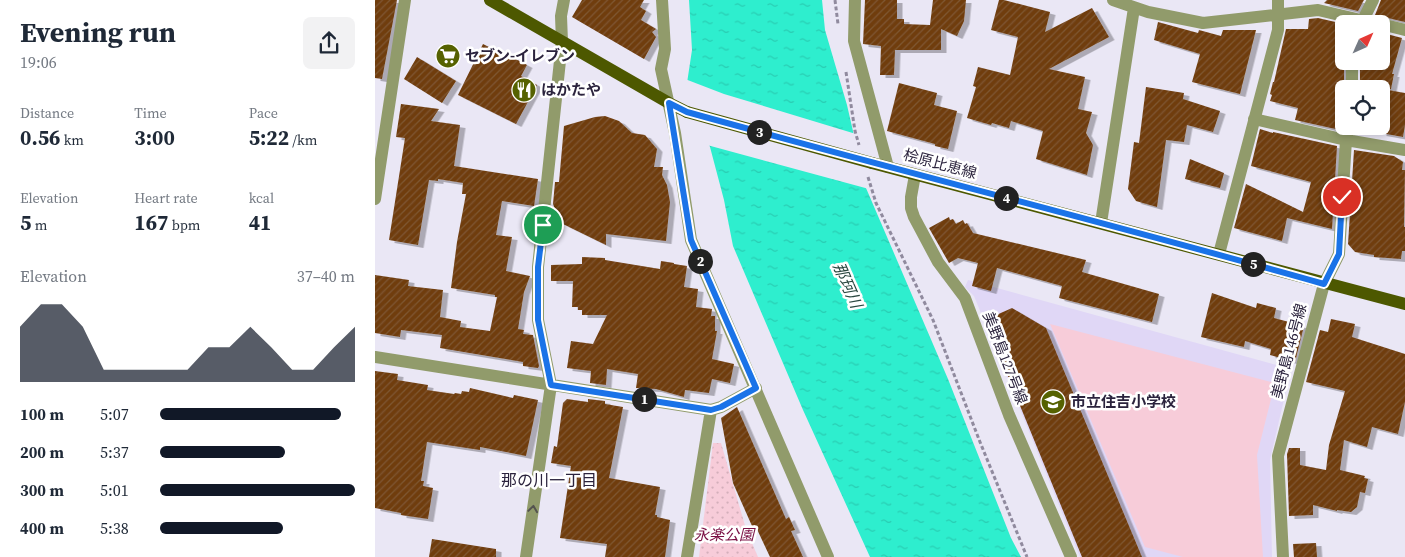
<!DOCTYPE html>
<meta charset="utf-8">
<style>
:root{--surface:#fff;--page:#f2f2f3;--text:#1f2937;--muted:#747a83;--accent:#111827}
body{margin:0;font-family:"Source Serif 4","Noto Sans JP",serif;background:var(--page);color:var(--text);height:100vh;display:flex;flex-direction:column;font-size:19px;white-space:nowrap}
*{box-sizing:border-box;margin:0}
p{font-size:16px;color:var(--muted)}
.icon{flex:none;width:28px;height:28px;fill:none;stroke:currentColor;stroke-width:2;stroke-linecap:round;stroke-linejoin:round}
.map{position:relative;flex:1;overflow:hidden}
.sheet{display:flex;flex-direction:column;background:var(--surface);width:375px}
.sheet>*{flex:none}
.needle{width:32px;rotate:45deg}
.controls{position:absolute;left:960px;top:15px;display:grid;gap:10px}
.controls a{display:grid;place-items:center;width:55px;height:55px;border-radius:8px;background:var(--surface);box-shadow:0 2px 8px #0003;font-size:25px}
.pin{position:absolute;display:grid;place-items:center;width:42px;height:42px;color:#fff;margin:-21px;border:2px solid #fff;border-radius:50%;box-shadow:0 1px 5px #0007}
.km{position:absolute;width:25px;height:25px;margin:-12px;border-radius:50%;background:#222;color:#fff;font-size:14px;line-height:25px;text-align:center}
.round{display:grid;place-items:center;flex:none;width:52px;height:52px;border-radius:8px;background:var(--page)}
.head{display:flex;align-items:center;justify-content:space-between;height:85px;padding:0 20px}
h1{font-size:28px;font-weight:700;line-height:38px}
.metrics{display:grid;grid-template-columns:repeat(3,1fr);gap:8px;height:85px;padding:5px 20px}
.metrics div{display:grid;align-content:center}
.metrics b{font-size:21px;font-weight:700}
.metrics small{font-size:14px;font-weight:400}
.metrics p{font-size:14px}
.chart{height:140px;padding:10px 20px}
.chart p{display:flex;justify-content:space-between}
.chart svg{width:100%;height:90px;margin-top:5px;fill:var(--accent);opacity:.7}
ul{padding:0 20px;list-style:none;font-size:16px}
li{display:grid;grid-template-columns:80px 60px 1fr;align-items:center;height:38px}
li i{height:12px;border-radius:6px;background:var(--accent)}
main{display:flex;flex:1;min-height:0}
.map>svg:first-child{display:block}
.built{fill:#e0d7f6}
.grass{fill:#f7ccd9}
.park{fill:url(#park-dots)}
.water{fill:url(#water-ripples)}
.pier{fill:#eae7f5}
.building{fill:url(#building-hatch);filter:url(#shadow)}
.lines{fill:none;stroke-linecap:round;stroke-linejoin:round}
.path{stroke:#908a9e;stroke-width:3;stroke-dasharray:4 2.5;stroke-linecap:butt}
.minor{stroke:#919b6b;stroke-width:12}
.major{stroke:#4d5800;stroke-width:12}
.major-bridge{stroke:#4d5800;stroke-width:12}
.oneway{stroke:#54534f}
.route-casing{stroke:#fff;stroke-width:10}
.route{stroke:#1a73e8;stroke-width:6}
.labels{text-anchor:middle;stroke-width:5;stroke-linejoin:round;paint-order:stroke}
.poi-label{font-size:15px;font-weight:bold;fill:#2b233d;stroke:#fff;text-anchor:start}
.street-label{font-size:15px;fill:#2b233d;stroke:#fff}
.park-label{font-size:15px;font-style:italic;fill:#790e43;stroke:#fff}
.water-label{font-size:16px;font-style:italic;fill:#2b4740;stroke:#fff}
.neighbourhood-label{font-size:16px;fill:#2b233d;stroke:#fff}
</style>
<main>
<section class="sheet">
<div class="head"><div><h1>Evening run</h1><p>19:06</p></div><a class="round"><svg class="icon" aria-label="share" viewBox="0 0 24 24"><path d="M12 15V3M7 8l5-5 5 5M5 13v7h14v-7"/></svg></a></div>
<div class="metrics">
<div><p>Distance</p><b>0.56<small> km</small></b></div>
<div><p>Time</p><b>3:00</b></div>
<div><p>Pace</p><b>5:22<small> /km</small></b></div>
</div>
<div class="metrics">
<div><p>Elevation</p><b>5<small> m</small></b></div>
<div><p>Heart rate</p><b>167<small> bpm</small></b></div>
<div><p>kcal</p><b>41</b></div>
</div>
<div class="chart"><p><span>Elevation</span>37–40 m</p>
<svg viewBox="0 0 160 44" preserveAspectRatio="none"><path d="M0 44V17L10 6L20 6L30 17L40 38L50 38L60 38L70 38L80 38L90 27L100 27L110 17L120 27L130 38L140 38L150 27L160 17V44z"/></svg>
</div>
<ul>
<li><b>100 m</b>5:07<i style="width:93%"></i></li>
<li><b>200 m</b>5:37<i style="width:64%"></i></li>
<li><b>300 m</b>5:01<i style="width:100%"></i></li>
<li><b>400 m</b>5:38<i style="width:63%"></i></li>
</ul>
</section>
<div class="map">
<svg width="1030" height="557" viewBox="0 0 1030 557">
<defs>
<pattern id="park-dots" width="8" height="8" patternUnits="userSpaceOnUse" patternTransform="scale(1.25)"><rect width="8" height="8" fill="#f7ccd9"/><path d="M2 2h.1M6 6h.1" fill="none" stroke="#d4afbb" stroke-width="1.8" stroke-linecap="round"/></pattern>
<pattern id="water-ripples" width="26" height="14" patternUnits="userSpaceOnUse" patternTransform="scale(1.25)"><rect width="26" height="14" fill="#2eeece"/><path d="M2 4q2-2 4 0t4 0M15 11q2-2 4 0t4 0" fill="none" stroke="#29ccb2"/></pattern>
<pattern id="building-hatch" width="6" height="6" patternUnits="userSpaceOnUse" patternTransform="scale(1.25)"><rect width="6" height="6" fill="#6f3d0f"/><path d="M-1 1l2-2M0 6l6-6M5 7l2-2" fill="none" stroke="#7f5733"/></pattern>
<filter id="shadow"><feDropShadow dx="5.5" dy="3" stdDeviation="0" flood-color="#0004"/></filter>
</defs>
<rect width="100%" height="100%" fill="#eae7f5"/>
<path class="built" d="M593,280L916,369L895,460L897,557H705L599,296L590,287Z"/>
<path class="grass" d="M675,324L900,383L882,455L888,557H808L770,547Z"/>
<path class="park" d="M338,443H346L371,529L383,557H324Z"/>
<path class="water" d="M314,0H447L450,30L472,105L491,188L573,379L636,538L646,557H495L428,410L358,246L349,200L335,147L312,83L317,50Z"/>
<path class="pier" d="M310,79L349,94L481,134L494,189L332,145L310,84Z"/>
<path class="building" d="M0,0H22L7,79L0,78Z
M207,0H269L265,7L271,11L266,20L281,29L277,32L281,37L269,59L197,17Z
M490,0H522V19H529V24L555,25L558,0H591L589,21L582,36L566,29V50H520L519,75H505L506,46L488,44Z
M624,0H629L675,12L670,32L717,8L734,37L674,69L710,77L703,109L717,112L711,133L718,145L712,175L661,159L668,131L636,121L634,128L617,123L616,125L592,118L601,87L598,86L603,67L635,75L643,37L616,30Z
M952,0H989L983,11L949,3Z
M1006,0H1030V22L1000,15Z
M943,18L969,24L960,61H969V89L962,112L968,114L965,130L920,120L923,108L895,101L897,95L895,94L898,82H899L911,29H933L934,19Z
M783,22L823,33L824,30L846,36L848,30H881L865,94L817,82L825,54L779,40Z
M1008,33L1027,38L1017,74H1019L1016,89L1013,90L1030,93V125L1028,137L1006,133V89H985V61H1006Z
M108,44L134,57L135,56L152,65L146,76L162,85L141,124L83,95Z
M42,57L81,81L67,103L29,79Z
M524,83L562,93L559,105L582,111L573,149L560,146V144L512,131Z
M771,87L809,93L808,99L845,111L838,132L812,125L809,142L791,140L782,207L761,201L753,189L759,142L764,143Z
M26,104L64,109L56,121L85,125L79,166L163,179L159,206L127,201L121,235L137,237L131,271L155,276L149,292L143,329L149,330L148,334L158,335L164,366L163,368L148,366V362L65,348L67,335L26,330L25,337L0,333V275L34,280L33,286L68,290L65,317L86,321L85,327L115,331L122,297H120V295L76,288L82,242L91,194H87L88,183L63,179V181L54,180L43,245L14,240L30,138L21,137Z
M230,116L244,121L257,133L270,135L282,149L279,167H288L287,175L292,185L295,202L291,241L231,234V245L188,224L183,217L178,204L180,182H184L189,126L220,117Z
M885,129L898,133V132L962,146L957,229L912,218L907,241L859,228L871,184L928,212L936,182L876,166Z
M979,150L1019,156L1028,162L1027,170H1030L1029,227H1030V251H1027L1026,259L999,257V255L980,252L973,244Z
M815,159L849,173L845,188L810,179Z
M574,217L575,220L578,219L581,224L588,220L590,224L592,223L598,233L711,260L707,272L784,294L777,322L684,298L687,286L622,268L616,291L597,286L603,263L583,258L574,263L554,228Z
M207,257L230,258V260L285,269L286,261L299,263V264L312,266L309,287L323,289L321,307L337,309L336,316H340V331H342L337,359L359,364L355,383L337,379L334,393L310,390L309,397L281,389L261,388L263,374L232,369L231,385L215,383L216,371L192,368L196,341L218,344L232,315H207V310H203V307H197L198,281H176V265L207,264Z
M837,293L881,308L882,303L901,308L899,318L929,326L920,362L895,355L896,349L870,341L869,347L826,337Z
M637,308L671,328L767,557H707L610,320Z
M956,319L980,324L977,337L1030,354V402L1023,434L997,427L992,447L969,440L965,470L990,476L989,478L993,479L990,493L985,492L982,507L976,512L962,510V511L938,505V515L914,516L912,454L914,448H925V465L951,470L954,445L970,391L931,382L945,330L953,332Z
M0,371L23,374L22,380L53,385L52,390L79,394L80,393L86,394L87,391L94,392L95,388L138,398L139,395L163,400L151,456L105,447V450L52,442L46,481H49L48,486L58,488L53,519L26,515V513L0,508Z
M192,399L213,402V399L230,401V404L248,407L234,478L285,487L280,515H282V517L295,520L290,557H230L232,544L185,538L196,466L176,463L179,446L182,447L188,403Z
M362,407L411,519L414,517L420,530L416,531L428,557H395L380,525L377,526L358,483L346,418Z
M57,539L121,549V557H54Z
M941,543L942,557H919L918,544Z"/>
<g class="lines">
<path class="path" d="M460,0L463,24
M471,72L480,131L484,145
M493,177L501,203L558,320L605,442L652,557"/>
<path class="minor" d="M287,0L290,49L286,69L300,133L316,240L453,557
M480,0L479,41L513,167
M738,0L773,12L828,23L943,10L1003,24
M988,20L998,0
M1006,24L1030,30
M977,61V89
M879,119L971,140L1030,150
M540,175L536,197V208L539,217L563,262L590,298L634,415L696,557
M0,199L30,0
M726,223L759,8
M844,254L903,30V0
M0,357L336,410
M151,557L176,385L163,320V267L187,42L186,16L189,0
M312,557L336,410L346,407L381,388
M908,557L903,456L949,284L964,254L971,140L974,126"/>
<path class="major" d="M115,0L294,103L312,112
M497,163L1030,304"/>
<path class="major-bridge" d="M312,112L497,163"/>
</g>
<defs><path id="oneway-chevron" d="M-2-3.5L2.5 0L-2 3.5" fill="none" stroke-width="1.6" stroke-linecap="round" stroke-linejoin="round" transform="scale(1.25)"/></defs>
<use class="oneway" href="#oneway-chevron" transform="translate(158 509) rotate(-82)"/>
<g class="lines">
<defs>
<path id="route" d="M168,225L163,267V320L176,385L336,410L346,407L381,388L316,240L294,103L312,112C524,171 737,224 949,284L964,254L967,197"/>
</defs>
<use href="#route" class="route-casing"/>
<use href="#route" class="route"/>
</g>
<defs>
<symbol id="supermarket-disc" viewBox="-11 -11 22 22"><circle r="9.5" fill="#566201" stroke="#fff"/><path d="M-6-5.5h2.5l.6 2H6L4.5 2H-2.5L-4.4-4H-6ZM-1.5 3.2a1.3 1.3 0 1 0 .1 0ZM3 3.2a1.3 1.3 0 1 0 .1 0Z" fill="#fff"/></symbol>
<symbol id="restaurant-disc" viewBox="-11 -11 22 22"><circle r="9.5" fill="#566201" stroke="#fff"/><path d="M-5-6h1v4h1v-4h1v4h1v-4h1v5L-1.5 .5V6h-2V.5L-5-1ZM5-6V6H3V1.5H1.5Q1.5-4 5-6Z" fill="#fff"/></symbol>
<symbol id="school-disc" viewBox="-11 -11 22 22"><circle r="9.5" fill="#566201" stroke="#fff"/><path d="M0-5L7-2L0 1L-7-2ZM-4 1L0 2.5L4 1V4Q0 6-4 4Z" fill="#fff"/></symbol>
</defs>
<g fill-rule="evenodd">
<use href="#supermarket-disc" x="59" y="42" width="28" height="28"/>
<use href="#restaurant-disc" x="135" y="76" width="28" height="28"/>
<use href="#school-disc" x="664" y="388" width="28" height="28"/>
</g>
<g class="labels">
<g class="poi-label">
<text x="90" y="61">セブン-イレブン</text>
<text x="166" y="95">はかたや</text>
<text x="696" y="407">市立住吉小学校</text>
</g>
<g class="street-label">
<text transform="translate(565 164) rotate(15)" y="5">桧原比恵線</text>
<text transform="translate(914 351) rotate(-75)" y="5">美野島146号線</text>
<text transform="translate(630 358) rotate(69)" y="5">美野島127号線</text>
</g>
<g class="park-label">
<text x="349" y="540">永楽公園</text>
</g>
<g class="water-label">
<text transform="translate(473 285) rotate(66)" y="6">那珂川</text>
</g>
<g class="neighbourhood-label">
<text x="174" y="486">那の川一丁目</text>
</g>
</g>
</svg>
<div class="controls">
<a><svg class="needle" viewBox="-14 -14 28 28"><path d="M0-13l5 13h-10z" fill="#e53935"/><path d="M0 13l5-13h-10z" fill="#747a83"/></svg></a>
<a><svg class="icon" aria-label="locate" viewBox="0 0 24 24"><circle cx="12" cy="12" r="6"/><path d="M12 2v4M12 18v4M2 12h4M18 12h4"/></svg></a>
</div>
<div class="pin" style="left:168px;top:225px;background:#1e9e55"><svg class="icon" aria-label="arrive" viewBox="0 0 24 24"><path d="M6 21V4h12l-3 4 3 4H6"/></svg></div>
<div class="pin" style="left:967px;top:197px;background:#d93025"><svg class="icon" aria-label="check" viewBox="0 0 24 24"><path d="M5 12l5 5 9-10"/></svg></div>
<b class="km" style="left:269px;top:399px">1</b>
<b class="km" style="left:325px;top:261px">2</b>
<b class="km" style="left:384px;top:132px">3</b>
<b class="km" style="left:631px;top:198px">4</b>
<b class="km" style="left:878px;top:264px">5</b>
</div>
</main>
